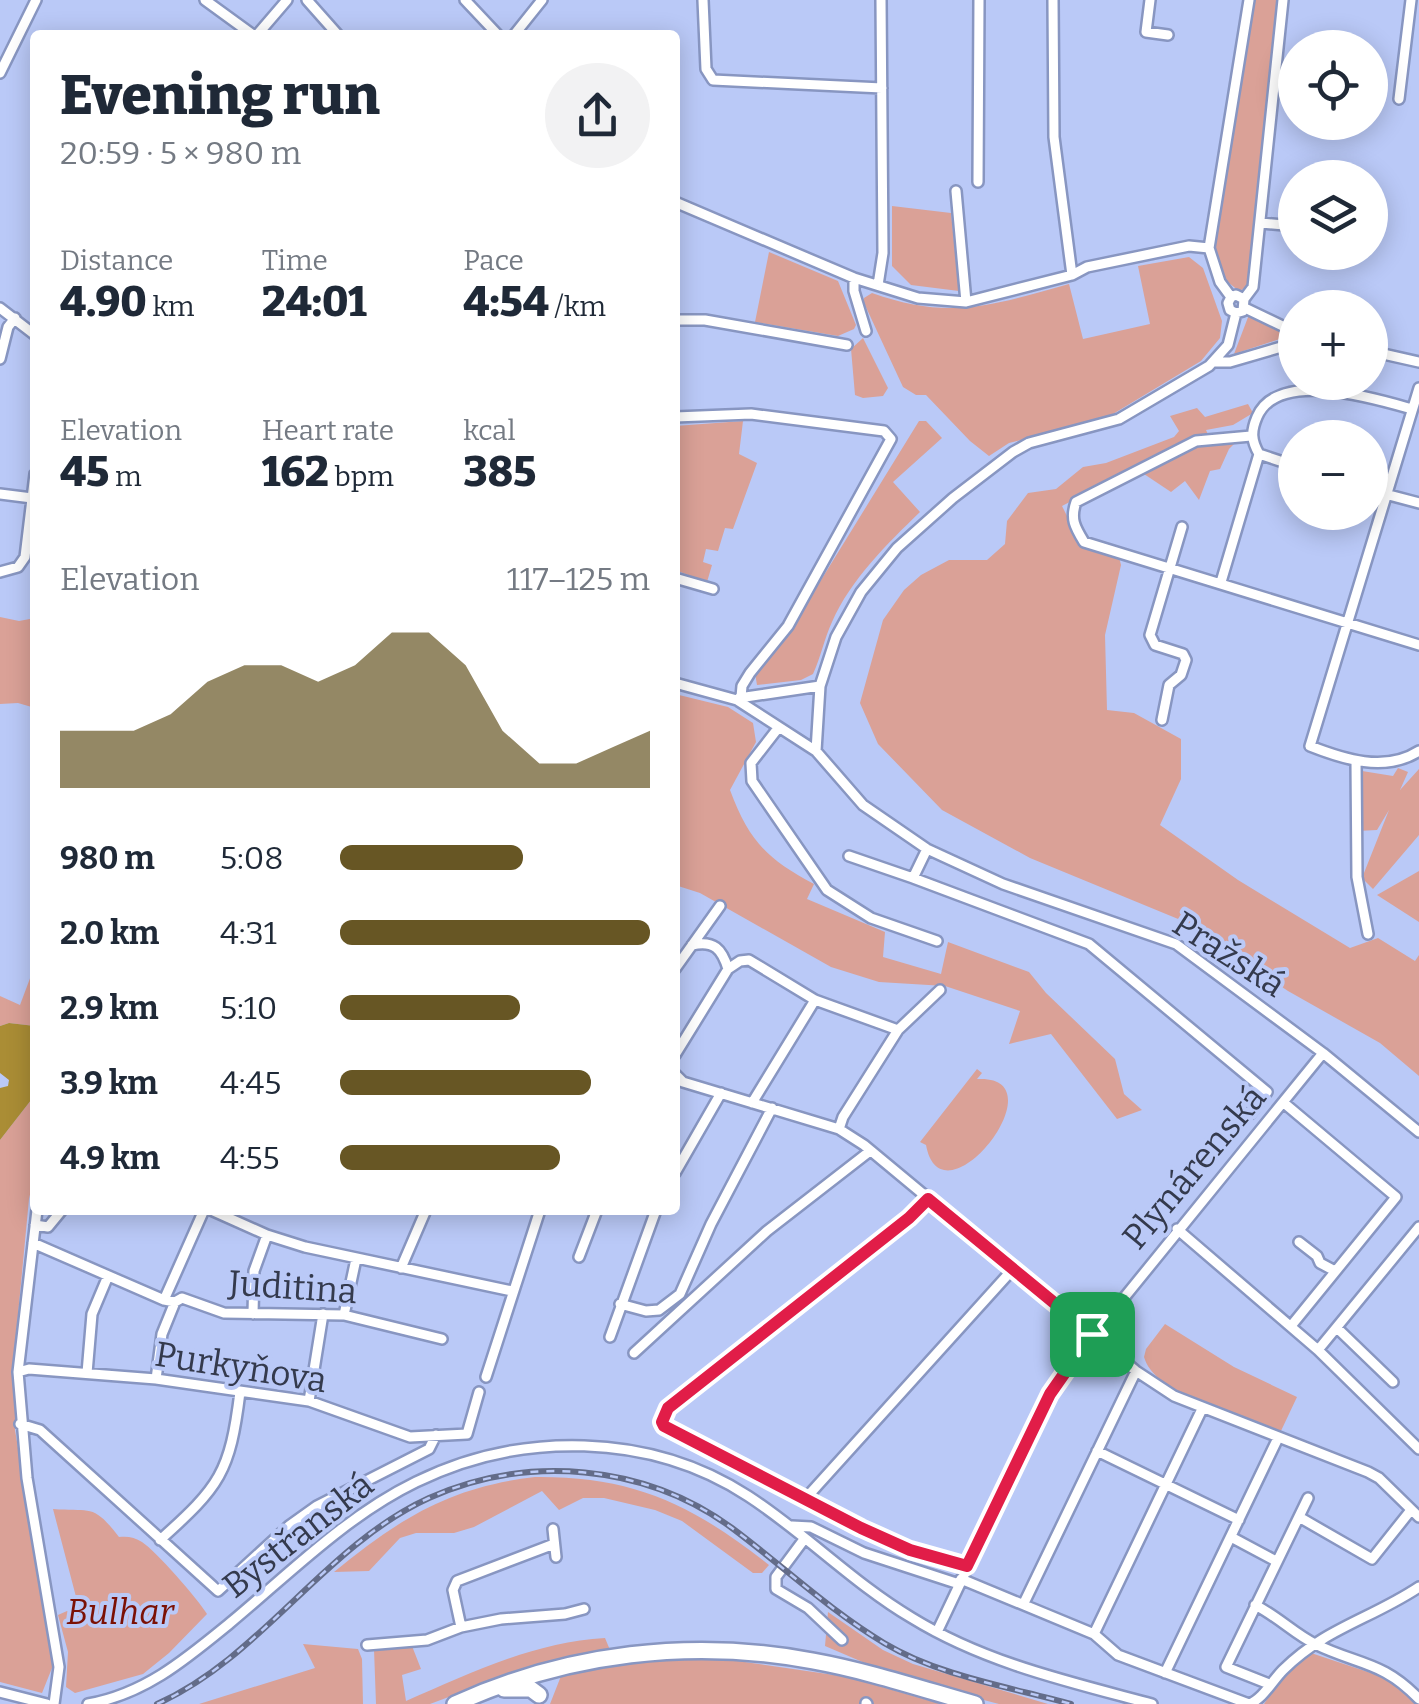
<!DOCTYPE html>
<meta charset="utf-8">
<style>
:root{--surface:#fff;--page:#f2f2f3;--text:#1f2937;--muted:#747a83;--accent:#675624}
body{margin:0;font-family:Bitter,serif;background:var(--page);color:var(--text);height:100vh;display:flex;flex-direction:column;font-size:38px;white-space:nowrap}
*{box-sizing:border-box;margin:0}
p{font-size:32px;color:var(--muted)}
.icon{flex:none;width:55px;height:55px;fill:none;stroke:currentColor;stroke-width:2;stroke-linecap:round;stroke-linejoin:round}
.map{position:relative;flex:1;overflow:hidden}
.side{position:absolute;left:30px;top:30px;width:650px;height:1185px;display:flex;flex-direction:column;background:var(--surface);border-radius:10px;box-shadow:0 5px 25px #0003}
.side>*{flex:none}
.tools{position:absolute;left:1278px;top:30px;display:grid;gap:20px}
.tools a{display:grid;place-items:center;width:110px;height:110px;border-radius:50%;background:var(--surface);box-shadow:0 5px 25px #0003;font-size:50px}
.pin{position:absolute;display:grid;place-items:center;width:85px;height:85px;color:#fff;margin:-42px;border-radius:20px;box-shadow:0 5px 15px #0006}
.round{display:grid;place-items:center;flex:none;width:105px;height:105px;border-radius:52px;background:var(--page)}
.headline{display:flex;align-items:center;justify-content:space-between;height:170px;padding:0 30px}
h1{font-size:55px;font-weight:800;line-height:75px}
.metrics{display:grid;grid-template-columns:repeat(3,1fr);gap:15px;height:170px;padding:10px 30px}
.metrics div{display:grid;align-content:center}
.metrics b{font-size:42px;font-weight:800}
.metrics small{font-size:28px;font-weight:400}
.metrics p{font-size:28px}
.chart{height:280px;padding:20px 30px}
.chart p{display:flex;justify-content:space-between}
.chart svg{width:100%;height:180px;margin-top:10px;fill:var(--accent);opacity:.7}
ul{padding:0 30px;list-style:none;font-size:32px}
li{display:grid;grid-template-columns:160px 120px 1fr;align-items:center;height:75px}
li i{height:25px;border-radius:12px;background:var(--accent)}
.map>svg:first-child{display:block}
.green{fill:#daa197}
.water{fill:#aa8d35}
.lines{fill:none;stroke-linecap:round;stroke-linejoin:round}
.street-casing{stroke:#8896c1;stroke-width:14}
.primary-casing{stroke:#8896c1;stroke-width:20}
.street{stroke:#fff;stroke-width:9}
.primary{stroke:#fff;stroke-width:15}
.rail-casing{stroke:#636c89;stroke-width:6}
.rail{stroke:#bac9f7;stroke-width:2.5;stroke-dasharray:8;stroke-linecap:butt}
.route-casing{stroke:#fff;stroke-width:20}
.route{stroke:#e11d48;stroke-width:12}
.labels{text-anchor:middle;stroke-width:8;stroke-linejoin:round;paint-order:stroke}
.street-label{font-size:35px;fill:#343a4d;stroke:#bac9f7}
.park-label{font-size:35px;font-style:italic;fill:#7b1105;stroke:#bac9f7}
</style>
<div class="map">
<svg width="1419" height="1704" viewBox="0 0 1419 1704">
<rect width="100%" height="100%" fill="#bac9f7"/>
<path class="green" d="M1252,0H1278L1279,8L1248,285L1240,291C1221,280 1215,264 1215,242Z
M892,206L951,213L959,291L911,285L892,266Z
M769,252L838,281L856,325L854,329L838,336L755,322Z
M1189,257L1203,268L1222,321L1220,338L1201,361L1108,417L1009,443L989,456L970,441L926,395H916L903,387L864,303V298L872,293C950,321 993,305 1069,284L1083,339L1150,324L1138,266Z
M1250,312L1288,333L1289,336L1234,354Z
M863,338L888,388L883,396L863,398L855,395L851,349Z
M1248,404L1253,413L1233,425L1206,430L1211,441H1237L1229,449L1220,469L1210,471L1199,500L1185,481L1171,492L1135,468L1062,506L1081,544L1119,557L1121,565L1105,635L1107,710L1134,713L1181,739V779L1160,825L1238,880L1350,948L1378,938L1415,961L1419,955V1076L1380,1043L1288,991L1183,921L1030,858L942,810L878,744L860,703L883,620L904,590L921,575L949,560H987L1005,544L1007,521L1028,493L1056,489L1083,467L1106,463L1174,437L1179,431L1170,416L1197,408L1205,417Z
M743,421L739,454L757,463L733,529L725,528L718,551L706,549L703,562L712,565L707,582L675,570V426Z
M919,421H926L942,438L893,482L920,512C887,544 851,579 832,622C824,639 821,657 813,674L801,680L757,685L755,673L797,619Z
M0,617L19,621L35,618V708L18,703L0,704Z
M675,694L728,707L753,723L756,742L730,790C749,841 767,859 814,884L807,899L885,932L883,957L941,974L948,942L1029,972L1046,993L1115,1059L1124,1094L1142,1110L1117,1119L1051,1034L1009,1044L1020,1011L945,986L879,982L831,967L700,893L675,885Z
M1398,768L1408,772L1400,790L1419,769V835L1373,889L1362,878L1389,810L1377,830L1357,831L1358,776L1362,771L1393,776Z
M1419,871V922L1377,895Z
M35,965V1026L9,1023L0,1026V996L20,1005Z
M977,1069L982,1073L977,1079C1064,1074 942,1230 926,1145L920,1142Z
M35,1095V1173L29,1199L16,1336L15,1430L54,1663L42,1693L0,1682V1140Z
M1165,1324L1234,1367L1297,1397L1280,1433C1244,1420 1155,1396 1144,1357L1146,1349Z
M535,1477C634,1476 693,1505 769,1565L762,1573H753L682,1521L655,1510L604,1498H583L559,1510L542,1491L474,1527L454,1533H416L400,1538L369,1571L334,1572C399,1519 449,1487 535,1477Z
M53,1509C91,1512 93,1503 119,1537C127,1536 135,1537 142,1542C156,1551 198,1599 207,1614L169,1653L143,1674L75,1693L66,1687L68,1652L58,1615L67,1611L80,1612Z
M828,1612L883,1650L913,1664L1048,1704H999L900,1678L825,1646Z
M605,1638L610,1650L534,1665L430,1704H376L374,1649L412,1646L421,1669L402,1675L406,1701C470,1673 534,1642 605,1638Z
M303,1644L358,1649L362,1659L363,1704H199L315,1668Z
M1311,1653L1386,1678L1397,1684L1416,1704H1264L1279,1681Z
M710,1657L848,1677L941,1704H550L561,1676L648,1660Z"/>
<path class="water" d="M9,1023L35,1026V1095L0,1140V1088L8,1086L9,1080L0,1073V1026Z"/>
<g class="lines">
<defs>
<path id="street" d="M205,0L253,35
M307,0L338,35
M465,0L498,35
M703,0L706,69L713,80L882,88
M1053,0L1054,137L1072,275
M1150,0L1146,32L1168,35
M257,35L287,0
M514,35L542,0
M0,73L36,0
M1399,99L1411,0
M978,182L979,0
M956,191L966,302
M675,202L854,278L918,298L966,302L1072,275L1087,267L1189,246L1209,248
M1261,223L1295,226
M854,278V291L866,331
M878,285L883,253L881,0
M1231,297L1220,282L1209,248L1249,0
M1244,299L1236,295L1231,297L1228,303L1230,310L1236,313L1243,311L1244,299L1253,287L1283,0
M0,308L35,335
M1245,308L1295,332
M675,320H705L847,345
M1370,351L1419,362
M0,359L8,327L15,318
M1215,362H1230L1295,343
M1419,388L1310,746C1343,759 1385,773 1419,751
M675,417L751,414L884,431L891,439L788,626L750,673L742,686L741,697
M1251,436L1196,441L1076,502C1070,519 1075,527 1084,542L1419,645
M1259,454C1251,440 1251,431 1257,417C1277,369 1374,398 1412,409
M1259,454L1295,466
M1370,490L1419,503
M0,494L32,498
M0,572L18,567L25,557L35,474
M675,578L713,589
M1221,582L1259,454
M675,683L737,700L816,751L863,805L927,849L1003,884L1176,944L1323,1053L1419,1132
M739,698L820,686
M1162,720L1169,685L1181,675L1186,660L1183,654L1155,645L1150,635L1182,527
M779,727L751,763L752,781L827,890L871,918L937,941
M816,751L820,686L836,637L861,592L897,548L953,498L1013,452L1029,443L1119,419L1209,366L1228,345L1236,313
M1356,762L1357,877L1368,934
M849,856L913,878L927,849
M913,878L1089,944L1267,1092L1250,1114
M675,969L720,906
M728,969L740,961L749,960L815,1000L898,1030
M675,1055L728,969C722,949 714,940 692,945
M675,1074L683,1082L839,1129L864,1145L1136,1371L1174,1396L1368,1472L1379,1478L1419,1517
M752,1103L815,1000
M1284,1103L1396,1197L1291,1326
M839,1129L843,1117L898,1030L940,990
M675,1173L721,1093
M928,1199L909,1218L668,1408L662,1422L664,1426L861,1529L910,1550L967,1566
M37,1210L18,1372L27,1478L59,1667L54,1704
M211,1210L267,1235L305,1247L512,1291
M35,1225L48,1227L62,1210
M1177,1229L1318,1350L1419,1449
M1299,1242L1317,1256L1320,1263L1335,1271
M33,1243L164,1300L175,1302L182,1298L224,1313L344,1315L442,1339
M579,1257L597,1210
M401,1268L426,1210
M164,1300L204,1210
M620,1304L646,1311L659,1310L680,1294L711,1224L772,1108
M253,1314L254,1271L267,1235
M344,1315L356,1259
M1337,1328L1393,1382
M610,1337L656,1210
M1318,1350L1419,1227
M634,1353L767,1231L870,1151
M18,1372L29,1369L156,1379L309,1401L410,1437L467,1434L479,1392
M87,1373L92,1314L108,1276
M486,1377L540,1210
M156,1379L162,1334L175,1302
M309,1401L323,1314
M20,1424L40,1430L218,1591L289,1526L317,1506L429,1449L436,1435
M1097,1451L1239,1520
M806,1498L1013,1269
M1299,1517L1372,1559L1411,1510
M792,1526L811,1527L864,1553L959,1584
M553,1529L556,1557
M1231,1537L1276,1561
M805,1538L776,1577V1589L808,1608L842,1640
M160,1540C220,1486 230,1473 240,1392
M961,1579L1094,1634L1118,1655L1249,1704C1263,1699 1272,1681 1283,1670C1325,1628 1371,1619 1419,1587
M1024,1603L1136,1371
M1255,1605C1277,1616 1296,1635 1315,1644C1358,1665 1383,1661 1419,1699
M461,1627L453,1590L457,1581L554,1544
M937,1632L1050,1394L1067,1368L1323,1053
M1094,1634L1202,1409
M367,1645L427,1640L461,1627L501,1619L565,1614L584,1609
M1165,1673L1278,1438
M1269,1684L1226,1667L1308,1498
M0,1692L47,1704
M866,1703L867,1704
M88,1704C145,1694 186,1659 230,1623C289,1574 346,1516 416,1482C520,1431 650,1432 748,1496C805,1533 853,1583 912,1618C985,1663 1070,1682 1152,1704"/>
<path id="primary" d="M504,1689H531L539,1695
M455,1704C567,1653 692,1638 813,1661C868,1671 922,1689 975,1704"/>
</defs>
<use href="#street" class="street-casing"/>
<use href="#primary" class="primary-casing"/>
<use href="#street" class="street"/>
<use href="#primary" class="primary"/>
<defs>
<path id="rail" d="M157,1704C262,1657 324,1546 429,1498C527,1454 645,1464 732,1528C783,1566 829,1610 884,1643C939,1676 1010,1687 1071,1704"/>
</defs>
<use href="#rail" class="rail-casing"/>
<use href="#rail" class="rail"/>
</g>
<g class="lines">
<defs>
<path id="route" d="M928,1199L1092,1334L1050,1394L967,1566L910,1550L861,1528L664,1426L662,1422L668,1408L909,1218Z"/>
</defs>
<use href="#route" class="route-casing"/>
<use href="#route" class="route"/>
</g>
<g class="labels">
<g class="street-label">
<text transform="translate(1229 954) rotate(33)" y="12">Pražská</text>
<text transform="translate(1194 1167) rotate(-50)" y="12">Plynárenská</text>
<text transform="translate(293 1287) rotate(4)" y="12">Juditina</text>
<text transform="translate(241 1367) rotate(9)" y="12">Purkyňova</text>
<text transform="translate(298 1535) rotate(-38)" y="12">Bystřanská</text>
</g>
<g class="park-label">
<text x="120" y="1624">Bulhar</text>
</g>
</g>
</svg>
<div class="tools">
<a><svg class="icon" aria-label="locate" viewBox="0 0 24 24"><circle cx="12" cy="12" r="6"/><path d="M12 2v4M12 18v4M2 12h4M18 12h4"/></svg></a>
<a><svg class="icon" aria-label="layers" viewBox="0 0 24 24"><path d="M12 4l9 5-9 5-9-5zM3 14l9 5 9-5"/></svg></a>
<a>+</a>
<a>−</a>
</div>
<div class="pin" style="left:1092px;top:1334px;background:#1e9e55"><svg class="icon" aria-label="arrive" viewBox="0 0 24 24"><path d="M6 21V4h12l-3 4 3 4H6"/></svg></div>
<section class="side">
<div class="headline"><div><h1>Evening run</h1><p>20:59 · 5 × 980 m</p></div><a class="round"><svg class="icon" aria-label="share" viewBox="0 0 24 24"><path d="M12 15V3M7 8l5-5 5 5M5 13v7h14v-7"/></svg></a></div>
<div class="metrics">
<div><p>Distance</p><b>4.90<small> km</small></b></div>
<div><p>Time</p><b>24:01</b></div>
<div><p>Pace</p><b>4:54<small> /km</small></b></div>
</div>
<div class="metrics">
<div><p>Elevation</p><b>45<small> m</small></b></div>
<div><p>Heart rate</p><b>162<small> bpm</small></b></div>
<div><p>kcal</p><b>385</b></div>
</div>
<div class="chart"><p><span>Elevation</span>117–125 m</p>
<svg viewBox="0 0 160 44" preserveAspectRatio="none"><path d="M0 44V30L10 30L20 30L30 26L40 18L50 14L60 14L70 18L80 14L90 6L100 6L110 14L120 30L130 38L140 38L150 34L160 30V44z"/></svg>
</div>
<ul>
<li><b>980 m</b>5:08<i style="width:59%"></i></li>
<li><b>2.0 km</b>4:31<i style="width:100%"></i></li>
<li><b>2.9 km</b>5:10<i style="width:58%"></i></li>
<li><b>3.9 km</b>4:45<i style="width:81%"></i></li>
<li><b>4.9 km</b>4:55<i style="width:71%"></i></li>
</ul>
</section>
</div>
